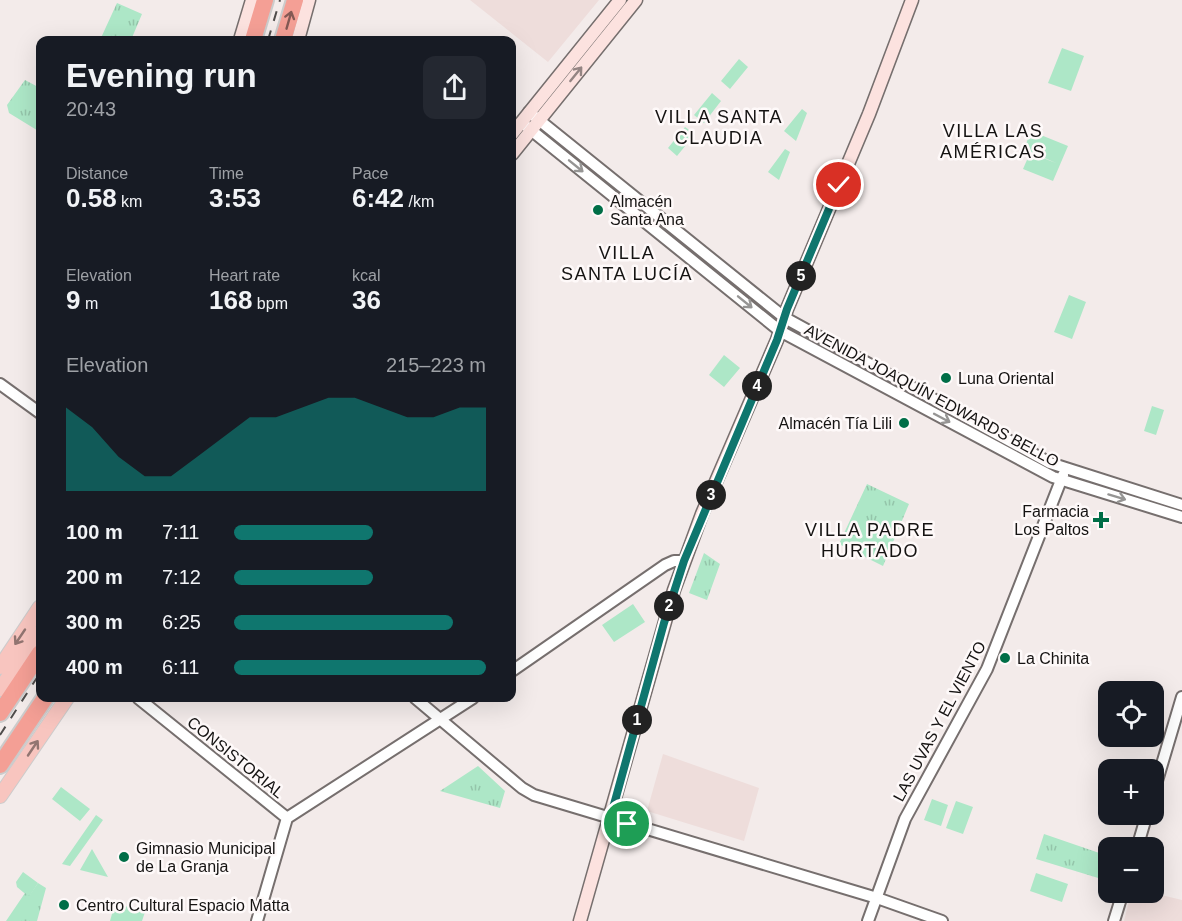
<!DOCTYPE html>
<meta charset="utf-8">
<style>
:root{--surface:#171b24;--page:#242831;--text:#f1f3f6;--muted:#9ea1a6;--accent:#0f766e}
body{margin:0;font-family:Helvetica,sans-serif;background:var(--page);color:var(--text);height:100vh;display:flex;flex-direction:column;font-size:22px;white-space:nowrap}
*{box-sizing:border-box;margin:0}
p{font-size:20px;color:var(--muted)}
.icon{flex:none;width:33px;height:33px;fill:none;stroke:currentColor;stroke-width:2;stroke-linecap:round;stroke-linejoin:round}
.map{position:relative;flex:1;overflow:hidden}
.panel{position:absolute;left:36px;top:36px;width:480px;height:666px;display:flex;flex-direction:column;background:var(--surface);border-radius:12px;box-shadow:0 6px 24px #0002}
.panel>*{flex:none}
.fabs{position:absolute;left:1098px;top:681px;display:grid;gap:12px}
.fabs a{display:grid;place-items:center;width:66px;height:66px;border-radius:12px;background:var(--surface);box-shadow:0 6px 24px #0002;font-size:30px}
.pin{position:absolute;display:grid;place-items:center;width:51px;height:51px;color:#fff;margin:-26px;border:3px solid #fff;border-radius:50%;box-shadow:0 2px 6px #0007}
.km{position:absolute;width:30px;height:30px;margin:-15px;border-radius:50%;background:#222;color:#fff;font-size:16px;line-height:30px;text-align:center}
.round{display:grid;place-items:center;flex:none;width:63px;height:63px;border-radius:12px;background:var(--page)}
.overview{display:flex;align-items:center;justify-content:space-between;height:102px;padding:0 30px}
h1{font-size:33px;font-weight:600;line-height:45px}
.metrics{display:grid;grid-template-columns:repeat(3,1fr);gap:9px;height:102px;padding:6px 30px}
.metrics div{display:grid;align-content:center}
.metrics b{font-size:26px;font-weight:600}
.metrics small{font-size:16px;font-weight:400}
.metrics p{font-size:16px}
.chart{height:168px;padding:12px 30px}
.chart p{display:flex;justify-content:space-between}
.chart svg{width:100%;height:108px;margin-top:6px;fill:var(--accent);opacity:.7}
ul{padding:0 30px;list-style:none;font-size:20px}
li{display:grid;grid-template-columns:96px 72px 1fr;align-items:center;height:45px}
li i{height:15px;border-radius:8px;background:var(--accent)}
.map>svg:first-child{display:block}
.built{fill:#eedddb}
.grass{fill:#ade7c7}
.park{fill:url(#park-tufts)}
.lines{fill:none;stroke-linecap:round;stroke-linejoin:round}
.tertiary-casing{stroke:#766f6e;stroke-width:14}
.secondary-casing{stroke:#766f6e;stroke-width:15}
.primary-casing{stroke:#cccbcb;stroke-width:16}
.motorway-casing{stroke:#cccbcb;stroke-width:20}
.tertiary{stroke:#fff;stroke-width:10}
.secondary{stroke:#fce2df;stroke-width:12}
.primary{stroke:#f8c5bf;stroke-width:14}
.motorway{stroke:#f49f95;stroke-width:16}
.rail{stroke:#4f4c4b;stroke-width:2;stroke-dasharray:10 10;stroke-linecap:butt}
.oneway{stroke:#845954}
.oneway2{stroke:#948583}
.oneway3{stroke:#969594}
.oneway4{stroke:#927571}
.route-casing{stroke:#fff;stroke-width:12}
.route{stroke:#0f766e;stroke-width:8}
.poi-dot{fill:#006e47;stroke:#fef9f9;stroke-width:2}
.labels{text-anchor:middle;stroke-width:5;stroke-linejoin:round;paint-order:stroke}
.poi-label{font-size:16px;fill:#151312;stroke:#fef9f9;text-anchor:start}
.street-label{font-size:16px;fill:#151312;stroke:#fef9f9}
.neighbourhood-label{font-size:18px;letter-spacing:1.5px;fill:#151312;stroke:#fef9f9}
</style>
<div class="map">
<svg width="1182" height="921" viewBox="0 0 1182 921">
<defs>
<pattern id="park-tufts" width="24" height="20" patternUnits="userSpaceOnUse" patternTransform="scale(1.5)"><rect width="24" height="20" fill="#ade7c7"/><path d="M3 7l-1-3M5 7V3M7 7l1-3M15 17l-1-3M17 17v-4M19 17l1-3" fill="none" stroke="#94c5aa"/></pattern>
</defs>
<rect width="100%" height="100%" fill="#f3ebea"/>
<path class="built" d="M470,0H599L548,62Z
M663,754L759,788L744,841L647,811Z
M1131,893H1153L1182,900V921H1124Z"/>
<path class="grass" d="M1062,48L1084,56L1071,91L1048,83Z
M739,59L748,67L730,89L721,81Z
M712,93L721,101L704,123L694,115Z
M802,109L807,113L796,141L784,131Z
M685,127L695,134L677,156L668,148Z
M1031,131L1068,146L1053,181L1023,169L1030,153L1056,163L1024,149Z
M785,149L790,152L779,180L768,172Z
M1069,295L1086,302L1072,339L1054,332Z
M724,355L740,368L724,387L709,375Z
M1152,406L1164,410L1156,435L1144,431Z
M633,604L645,622L614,642L602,625Z
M61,787L90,809L80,821L52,799Z
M932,799L948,805L941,826L924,820Z
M956,801L973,807L963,834L946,828Z
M96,815L103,820L70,866L62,864Z
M92,849L108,877L80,870Z
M23,872L38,883L29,897L17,887L16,882Z
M1036,873L1068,884L1062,902L1030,891Z
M115,903L145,912L142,921H110Z"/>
<path class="park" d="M117,3L142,14L131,40H100Z
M25,80L40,88V132L9,113L7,105Z
M867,484L909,504L883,566L839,544Z
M704,553L720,564L707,600L689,593Z
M478,766L505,791L500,808L440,791Z
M1044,834L1108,856V881L1036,859Z
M38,883L46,888L37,921H6L25,893L29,896Z"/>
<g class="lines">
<defs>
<path id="tertiary" d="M529,112L785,318L1050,463L1182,505
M526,126L780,331L1053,477L1182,517
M0,384L40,413
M512,671L665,565L674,561H684
M138,698L287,818
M415,698L522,788L534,795L877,898L942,921
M1154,791L1182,697
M287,818L473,698
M1137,848L1147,814
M257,921L287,818
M868,921L905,819L987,669L1063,475
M1114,921L1123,892"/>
<path id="secondary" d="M240,40L252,0
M298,40L309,0
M512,134L620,0
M512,154L636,0
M580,921L674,590L702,514L777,340L787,309L869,114L912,0"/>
<path id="primary" d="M0,667L40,607
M0,689L40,632
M0,796L67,698"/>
<path id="motorway" d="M253,40L265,0
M283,40L295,0
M0,713L40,653
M0,765L45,698"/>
</defs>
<use href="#tertiary" class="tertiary-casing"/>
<use href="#secondary" class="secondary-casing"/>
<use href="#primary" class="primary-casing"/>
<use href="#motorway" class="motorway-casing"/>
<use href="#tertiary" class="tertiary"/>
<use href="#secondary" class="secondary"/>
<use href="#primary" class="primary"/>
<use href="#motorway" class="motorway"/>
<path class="rail" d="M268,40L280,0
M0,735L40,673"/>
</g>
<defs><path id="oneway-shaft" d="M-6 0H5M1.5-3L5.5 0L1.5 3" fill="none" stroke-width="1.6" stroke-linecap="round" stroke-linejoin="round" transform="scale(1.5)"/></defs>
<use class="oneway" href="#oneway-shaft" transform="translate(289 20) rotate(-74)"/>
<use class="oneway2" href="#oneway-shaft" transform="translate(576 74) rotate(-51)"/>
<g class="oneway3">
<use href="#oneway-shaft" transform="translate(576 166) rotate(39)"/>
<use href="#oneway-shaft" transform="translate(745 302) rotate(39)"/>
<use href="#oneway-shaft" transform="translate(942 418) rotate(28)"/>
<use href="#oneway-shaft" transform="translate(1117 497) rotate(17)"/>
</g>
<g class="oneway4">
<use href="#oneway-shaft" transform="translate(20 637) rotate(124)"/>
<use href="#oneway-shaft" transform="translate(33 748) rotate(-56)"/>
</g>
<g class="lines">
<defs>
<path id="route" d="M627,824L610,819L664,623L684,561L777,340L787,309L839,185"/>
</defs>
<use href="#route" class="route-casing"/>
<use href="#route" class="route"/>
</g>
<g class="poi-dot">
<circle cx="598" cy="210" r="6"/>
<circle cx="946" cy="378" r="6"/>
<circle cx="904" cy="423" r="6"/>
<path d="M1098 511h6v6h6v6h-6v6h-6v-6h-6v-6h6z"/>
<circle cx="1005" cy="658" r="6"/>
<circle cx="124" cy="857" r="6"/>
<circle cx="64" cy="905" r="6"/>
</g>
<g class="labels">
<g class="poi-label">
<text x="610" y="207">Almacén<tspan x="610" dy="18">Santa Ana</tspan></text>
<text x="958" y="384">Luna Oriental</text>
<text x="892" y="429" text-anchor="end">Almacén Tía Lili</text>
<text x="1089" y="517" text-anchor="end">Farmacia<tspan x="1089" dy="18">Los Paltos</tspan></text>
<text x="1017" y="664">La Chinita</text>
<text x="136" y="854">Gimnasio Municipal<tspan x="136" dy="18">de La Granja</tspan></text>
<text x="76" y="911">Centro Cultural Espacio Matta</text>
</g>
<g class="street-label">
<text transform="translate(932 395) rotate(28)" y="6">AVENIDA JOAQUÍN EDWARDS BELLO</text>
<text transform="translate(939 721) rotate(-62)" y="6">LAS UVAS Y EL VIENTO</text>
<text transform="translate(236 757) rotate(39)" y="6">CONSISTORIAL</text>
</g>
<g class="neighbourhood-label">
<text x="719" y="123">VILLA SANTA<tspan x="719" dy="21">CLAUDIA</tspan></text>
<text x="993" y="137">VILLA LAS<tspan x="993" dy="21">AMÉRICAS</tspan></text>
<text x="627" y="259">VILLA<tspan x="627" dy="21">SANTA LUCÍA</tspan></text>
<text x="870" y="536">VILLA PADRE<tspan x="870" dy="21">HURTADO</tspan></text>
</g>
</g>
</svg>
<div class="fabs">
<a><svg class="icon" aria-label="locate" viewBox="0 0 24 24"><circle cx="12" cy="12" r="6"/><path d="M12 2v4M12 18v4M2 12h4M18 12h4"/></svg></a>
<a>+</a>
<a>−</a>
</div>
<div class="pin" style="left:627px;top:824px;background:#1e9e55"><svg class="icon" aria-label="arrive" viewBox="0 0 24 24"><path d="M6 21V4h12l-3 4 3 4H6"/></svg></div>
<div class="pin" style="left:839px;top:185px;background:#d93025"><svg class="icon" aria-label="check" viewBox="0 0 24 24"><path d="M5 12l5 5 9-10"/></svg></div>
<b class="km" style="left:637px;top:720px">1</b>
<b class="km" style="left:669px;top:606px">2</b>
<b class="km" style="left:711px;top:495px">3</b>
<b class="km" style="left:757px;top:386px">4</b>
<b class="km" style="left:801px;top:276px">5</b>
<section class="panel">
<div class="overview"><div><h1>Evening run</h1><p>20:43</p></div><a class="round"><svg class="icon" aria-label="share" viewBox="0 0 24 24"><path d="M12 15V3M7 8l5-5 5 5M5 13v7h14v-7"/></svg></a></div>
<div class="metrics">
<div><p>Distance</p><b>0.58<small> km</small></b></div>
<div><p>Time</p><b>3:53</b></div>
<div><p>Pace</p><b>6:42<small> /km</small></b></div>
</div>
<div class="metrics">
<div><p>Elevation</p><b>9<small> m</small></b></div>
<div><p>Heart rate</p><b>168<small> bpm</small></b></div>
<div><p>kcal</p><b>36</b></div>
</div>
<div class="chart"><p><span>Elevation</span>215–223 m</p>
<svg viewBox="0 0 160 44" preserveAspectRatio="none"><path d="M0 44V10L10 18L20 30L30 38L40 38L50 30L60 22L70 14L80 14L90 10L100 6L110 6L120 10L130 14L140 14L150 10L160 10V44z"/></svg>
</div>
<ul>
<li><b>100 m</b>7:11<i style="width:55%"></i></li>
<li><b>200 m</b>7:12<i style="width:55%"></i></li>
<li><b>300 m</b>6:25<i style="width:87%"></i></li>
<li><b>400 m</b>6:11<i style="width:100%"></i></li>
</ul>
</section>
</div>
